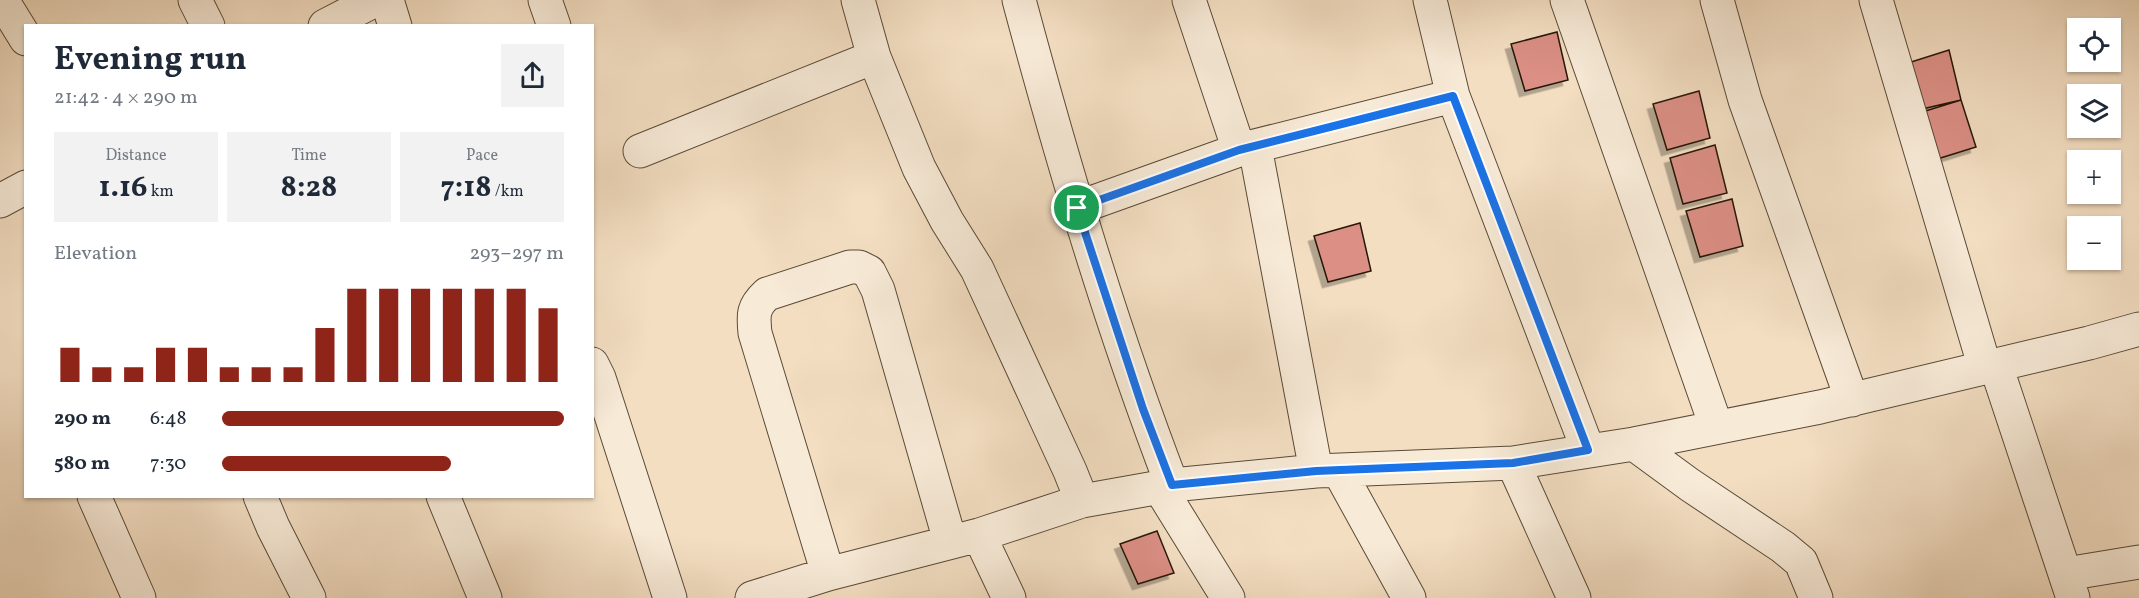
<!DOCTYPE html>
<meta charset="utf-8">
<style>
:root{--surface:#fff;--page:#f2f2f3;--text:#1f2937;--muted:#747a83;--accent:#8f2418}
body{margin:0;font-family:Vollkorn,serif;background:var(--page);color:var(--text);height:100vh;display:flex;flex-direction:column;font-size:22px;white-space:nowrap}
*{box-sizing:border-box;margin:0}
p{font-size:20px;color:var(--muted)}
.icon{flex:none;width:33px;height:33px;fill:none;stroke:currentColor;stroke-width:2;stroke-linecap:round;stroke-linejoin:round}
.map{position:relative;flex:1;overflow:hidden}
.panel{position:absolute;left:24px;top:24px;width:570px;height:474px;display:flex;flex-direction:column;background:var(--surface);border-radius:0px;box-shadow:0 2px 4px #0004}
.panel>*{flex:none}
.controls{position:absolute;left:2067px;top:18px;display:grid;gap:12px}
.controls a{display:grid;place-items:center;width:54px;height:54px;border-radius:0px;background:var(--surface);box-shadow:0 2px 4px #0004;font-size:30px}
.pin{position:absolute;display:grid;place-items:center;width:51px;height:51px;color:#fff;margin:-26px;border:3px solid #fff;border-radius:50%;box-shadow:0 2px 6px #0007}
.round{display:grid;place-items:center;flex:none;width:63px;height:63px;border-radius:0px;background:var(--page)}
.head{display:flex;align-items:center;justify-content:space-between;height:102px;padding:0 30px}
h1{font-size:33px;font-weight:700;line-height:45px}
.stats{display:grid;grid-template-columns:repeat(3,1fr);gap:9px;height:102px;padding:6px 30px}
.stats div{display:grid;align-content:center;border-radius:0px;background:var(--page);text-align:center}
.stats b{font-size:30px;font-weight:700}
.stats small{font-size:16px;font-weight:400}
.stats p{font-size:16px}
.chart{height:168px;padding:12px 30px}
.chart p{display:flex;justify-content:space-between}
.chart svg{width:100%;height:108px;margin-top:6px;stroke:var(--accent);stroke-width:6}
ul{padding:0 30px;list-style:none;font-size:20px}
li{display:grid;grid-template-columns:96px 72px 1fr;align-items:center;height:45px}
li i{height:15px;border-radius:8px;background:var(--accent)}
.map>svg:first-child{display:block}
.building{fill:#db8f85;stroke:#271908;stroke-width:1.5;filter:url(#shadow)}
.lines{fill:none;stroke-linecap:round;stroke-linejoin:round}
.minor-casing{stroke:#5a4a36;stroke-width:35}
.minor{stroke:#f7ead7;stroke-width:33}
.route-casing{stroke:#fff;stroke-width:12}
.route{stroke:#1a73e8;stroke-width:8}
</style>
<div class="map">
<svg width="2139" height="598" viewBox="0 0 2139 598">
<defs>
<filter id="shadow"><feDropShadow dx="-5.5" dy="5.5" stdDeviation="0" flood-color="#0004"/></filter>
</defs>
<rect width="100%" height="100%" fill="#f3dec2"/>
<filter id="stains"><feTurbulence type="fractalNoise" baseFrequency=".00333" numOctaves="4"/><feColorMatrix values="0 0 0 0 .2 0 0 0 0 .09 0 0 0 0 .02 0 0 0 .5 -.17"/></filter>
<radialGradient id="worn" r=".72"><stop offset=".6" stop-color="#630" stop-opacity="0"/><stop offset="1" stop-color="#630" stop-opacity=".3"/></radialGradient>
<path class="building" d="M1557,32L1568,80L1525,91L1511,44Z
M1949,50L1961,100L1922,109L1908,63Z
M1699,91L1710,138L1667,150L1653,104Z
M1961,100L1976,147L1934,160L1919,113Z
M1715,145L1727,193L1683,204L1670,158Z
M1732,199L1743,246L1700,257L1686,211Z
M1360,223L1371,271L1328,282L1314,236Z
M1157,531L1174,573L1138,584L1120,544Z"/>
<g class="lines">
<defs>
<path id="minor" d="M2,0L26,39
M195,0L208,26
M387,0L395,26
M545,0L554,26
M858,0L874,57L919,168L947,221L977,269L1070,471L1082,501
M1019,0C1063,164 1111,326 1172,485
M1189,0L1239,150
M1430,0L1453,96L1588,450
M1567,0L1716,426
M1717,0L1745,100L1852,400
M1876,0L1985,368
M325,26L375,0
M1255,147L1316,471
M640,151L874,57
M0,201L26,187
M1077,208L1239,150L1453,96
M592,364L599,378L670,598
M1996,366L2073,598
M1634,444L1690,485L1783,547L1801,562L1816,598
M1513,463L1574,598
M1339,471L1409,598
M1160,488L1228,598
M94,496L139,598
M260,496L273,527L309,598
M443,496L485,598
M979,535L1009,598
M828,574L755,333C753,314 753,307 767,294L850,267H859L869,272L878,290L950,541
M2066,574L2139,562
M752,598L828,574L979,535L1082,501L1172,485L1316,471L1513,463L1634,444L1820,407L2089,343L2139,329"/>
</defs>
<use href="#minor" class="minor-casing"/>
<use href="#minor" class="minor"/>
</g>
<g class="lines">
<defs>
<path id="route" d="M1453,96L1588,450L1513,463L1316,471L1172,485L1143,409L1077,208L1239,150Z"/>
</defs>
<use href="#route" class="route-casing"/>
<use href="#route" class="route"/>
</g>
<rect width="100%" height="100%" filter="url(#stains)"/>
<rect width="100%" height="100%" fill="url(#worn)"/>
</svg>
<div class="controls">
<a><svg class="icon" aria-label="locate" viewBox="0 0 24 24"><circle cx="12" cy="12" r="6"/><path d="M12 2v4M12 18v4M2 12h4M18 12h4"/></svg></a>
<a><svg class="icon" aria-label="layers" viewBox="0 0 24 24"><path d="M12 4l9 5-9 5-9-5zM3 14l9 5 9-5"/></svg></a>
<a>+</a>
<a>−</a>
</div>
<div class="pin" style="left:1077px;top:208px;background:#1e9e55"><svg class="icon" aria-label="arrive" viewBox="0 0 24 24"><path d="M6 21V4h12l-3 4 3 4H6"/></svg></div>
<section class="panel">
<div class="head"><div><h1>Evening run</h1><p>21:42 · 4 × 290 m</p></div><a class="round"><svg class="icon" aria-label="share" viewBox="0 0 24 24"><path d="M12 15V3M7 8l5-5 5 5M5 13v7h14v-7"/></svg></a></div>
<div class="stats">
<div><p>Distance</p><b>1.16<small> km</small></b></div>
<div><p>Time</p><b>8:28</b></div>
<div><p>Pace</p><b>7:18<small> /km</small></b></div>
</div>
<div class="chart"><p><span>Elevation</span>293–297 m</p>
<svg viewBox="0 0 160 44" preserveAspectRatio="none"><path d="M5 44V30M15 44V38M25 44V38M35 44V30M45 44V30M55 44V38M65 44V38M75 44V38M85 44V22M95 44V6M105 44V6M115 44V6M125 44V6M135 44V6M145 44V6M155 44V14"/></svg>
</div>
<ul>
<li><b>290 m</b>6:48<i style="width:100%"></i></li>
<li><b>580 m</b>7:30<i style="width:67%"></i></li>
</ul>
</section>
</div>
